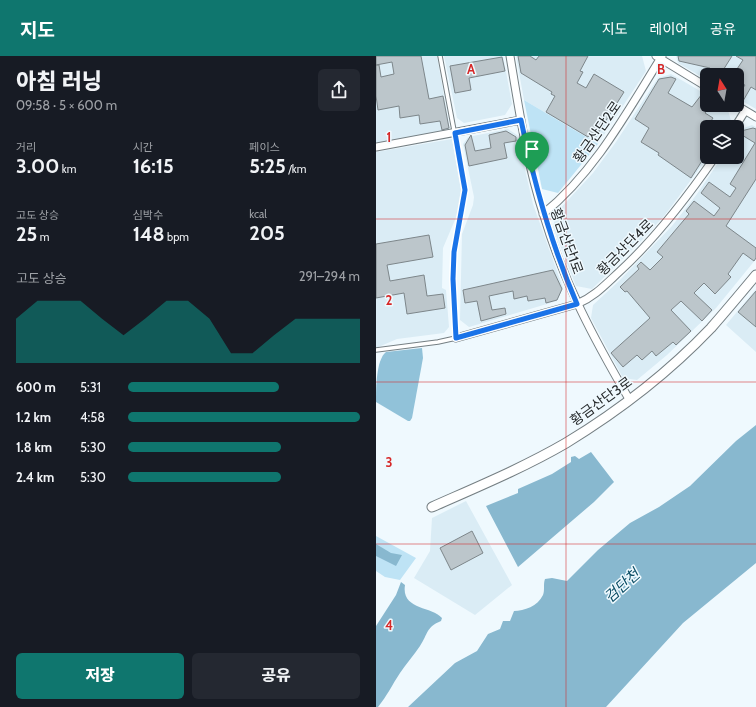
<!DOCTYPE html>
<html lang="ko">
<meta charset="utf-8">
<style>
:root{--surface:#171b24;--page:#242831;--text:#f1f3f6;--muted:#9ea1a6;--accent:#0f766e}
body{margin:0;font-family:Cabin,"Noto Sans KR",sans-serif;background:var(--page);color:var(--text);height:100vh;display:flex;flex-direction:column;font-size:15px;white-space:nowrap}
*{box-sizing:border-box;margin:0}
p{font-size:13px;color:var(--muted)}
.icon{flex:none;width:22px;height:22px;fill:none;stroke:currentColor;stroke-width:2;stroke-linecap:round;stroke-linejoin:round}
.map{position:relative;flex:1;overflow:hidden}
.drawer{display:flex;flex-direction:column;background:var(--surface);width:376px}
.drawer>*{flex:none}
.needle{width:26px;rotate:349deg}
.controls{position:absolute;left:324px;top:12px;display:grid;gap:8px}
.controls a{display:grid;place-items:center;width:44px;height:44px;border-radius:6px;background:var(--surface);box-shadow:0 2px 6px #0003;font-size:20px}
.pin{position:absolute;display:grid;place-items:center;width:34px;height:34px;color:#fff;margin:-41px -17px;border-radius:50% 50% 50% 0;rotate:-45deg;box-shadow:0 0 4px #0007}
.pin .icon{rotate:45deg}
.round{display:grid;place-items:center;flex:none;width:42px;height:42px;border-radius:6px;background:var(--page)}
.overview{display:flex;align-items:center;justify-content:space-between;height:68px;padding:0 16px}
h1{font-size:22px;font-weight:800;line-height:30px}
.figures{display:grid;grid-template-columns:repeat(3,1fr);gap:6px;height:68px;padding:4px 16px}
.figures div{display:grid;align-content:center}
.figures b{font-size:20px;font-weight:800}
.figures small{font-size:11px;font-weight:400}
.figures p{font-size:11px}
.chart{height:112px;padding:8px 16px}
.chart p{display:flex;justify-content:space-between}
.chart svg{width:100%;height:72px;margin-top:4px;fill:var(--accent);opacity:.7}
.button{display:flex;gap:8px;margin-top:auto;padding:8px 16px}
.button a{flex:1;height:46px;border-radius:6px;background:var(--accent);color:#fff;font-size:16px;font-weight:800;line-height:46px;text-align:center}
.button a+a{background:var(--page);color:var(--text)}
ul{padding:0 16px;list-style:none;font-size:13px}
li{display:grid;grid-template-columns:64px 48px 1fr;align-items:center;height:30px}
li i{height:10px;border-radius:5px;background:var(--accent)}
header{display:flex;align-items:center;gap:24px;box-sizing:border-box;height:56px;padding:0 20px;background:var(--accent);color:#fff}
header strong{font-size:19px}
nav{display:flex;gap:22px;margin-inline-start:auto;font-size:14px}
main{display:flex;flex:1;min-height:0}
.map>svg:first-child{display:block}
.built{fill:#daecf5}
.green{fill:#bee3f5}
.forest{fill:#91c2d9}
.water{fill:#88b8cf}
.building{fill:#bcc6cb;stroke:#7d868a}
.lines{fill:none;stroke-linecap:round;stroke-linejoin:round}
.lane-casing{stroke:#757f83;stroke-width:5.5}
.street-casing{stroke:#757f83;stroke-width:9}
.secondary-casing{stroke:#757f83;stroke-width:11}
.lane{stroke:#fff;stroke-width:3.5}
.street{stroke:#fff;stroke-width:7}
.secondary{stroke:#fff;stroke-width:9}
.route-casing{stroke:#fff;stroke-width:8}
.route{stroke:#1a73e8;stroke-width:5}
.grid{fill:none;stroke:#d62828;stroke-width:1;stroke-opacity:0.55}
.labels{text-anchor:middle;stroke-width:3;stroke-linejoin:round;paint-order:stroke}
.street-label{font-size:14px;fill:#262a2c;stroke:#eff9fe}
.water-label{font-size:15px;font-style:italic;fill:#0b4d65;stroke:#eff9fe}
.grid-label{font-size:13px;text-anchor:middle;font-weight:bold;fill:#d62828;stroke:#eff9fe;stroke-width:3;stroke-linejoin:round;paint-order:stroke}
</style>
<header>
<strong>지도</strong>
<nav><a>지도</a><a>레이어</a><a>공유</a></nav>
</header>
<main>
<section class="drawer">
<div class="overview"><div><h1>아침 러닝</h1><p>09:58 · 5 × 600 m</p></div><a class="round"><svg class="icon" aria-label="share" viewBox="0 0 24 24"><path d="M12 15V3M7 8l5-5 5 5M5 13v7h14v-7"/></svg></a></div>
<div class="figures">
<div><p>거리</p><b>3.00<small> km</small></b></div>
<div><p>시간</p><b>16:15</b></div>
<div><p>페이스</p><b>5:25<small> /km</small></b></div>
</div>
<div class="figures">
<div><p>고도 상승</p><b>25<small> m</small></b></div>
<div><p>심박수</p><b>148<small> bpm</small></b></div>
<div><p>kcal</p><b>205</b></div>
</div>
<div class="chart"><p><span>고도 상승</span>291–294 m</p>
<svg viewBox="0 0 160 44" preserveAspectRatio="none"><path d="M0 44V17L10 6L20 6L30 6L40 17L50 27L60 17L70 6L80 6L90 17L100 38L110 38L120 27L130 17L140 17L150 17L160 17V44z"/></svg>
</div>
<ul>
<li><b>600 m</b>5:31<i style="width:65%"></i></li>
<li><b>1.2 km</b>4:58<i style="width:100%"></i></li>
<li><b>1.8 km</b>5:30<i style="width:66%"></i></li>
<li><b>2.4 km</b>5:30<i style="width:66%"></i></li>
</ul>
<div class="button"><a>저장</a><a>공유</a></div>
</section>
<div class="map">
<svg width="380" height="651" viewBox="0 0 380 651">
<rect width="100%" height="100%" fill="#eff9fe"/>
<path class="built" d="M0,0H61L74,74L0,89Z
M68,0H127L136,48L129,59L88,67L81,62Z
M140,0H266L270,15L222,88L148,44Z
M300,0H380V53L361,42V19H331V24L302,7Z
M295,18L331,39V49L351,50L355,65L351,71H331L332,101L289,159L266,184L216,233L200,230L177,171L180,157L217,117L240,86L282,22Z
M376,69L380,71V203L340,252L291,299L261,324L247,322L215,262L217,249L243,225L296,170L321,138L346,101H361V79L365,73Z
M132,73L141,79L157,148L187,232L181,245L93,271L84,264L86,178L97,149L98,141L87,88L92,81Z
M76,83L86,138L84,152L67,192L66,232L70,234L73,271L68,277L21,283L0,292V96Z
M380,233V296L350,269Z
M90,445L136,529L99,559L38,522L54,495L56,462Z"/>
<path class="green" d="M148,44L222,88L182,137L166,133Z
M0,480L40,502L24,524L9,521L0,515Z"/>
<path class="forest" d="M46,292L47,302L36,362L34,365H32L0,346C0,332 0,304 10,296Z"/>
<path class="water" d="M380,369V507L307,567L230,651H32L79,607L101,595L112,578L124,573L127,565H134L138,555C148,555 162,550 167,539C169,534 167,528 169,523L176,522L191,525L222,494L254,467L283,451L314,430L360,385Z
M215,396L238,426L218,446L142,511L110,450L142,437V433L176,418L195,406V401L199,400L203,403Z
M0,488L15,497L26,499L20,510L0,500Z
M25,526L29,529C25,554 55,550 66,562L65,565C50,571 52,578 44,590C38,599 30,608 24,617C16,629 11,640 2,651H0V570L20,539Z"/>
<path class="building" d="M0,0H45L53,43L67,40L73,72L66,74L64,65L44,68L43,59L24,62L23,50L2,54L0,40V9H3L5,21L18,18L16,6L0,9Z
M142,0H154L160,4L163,0H212L204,15L207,16L201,27L210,32L218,18L248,36L219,82L214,78L212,81L170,56L179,40L175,38L176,36L145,17Z
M302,0H356L344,19H338L332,16L334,12L303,5Z
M360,0H380V34L375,31L367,45L361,41L369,29L361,25V19H357L367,4Z
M126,1L129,15L93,22L95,34L79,37L74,10Z
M295,21L300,23L292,37L316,51L326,38L331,42V49H335L329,57L337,62L327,77L331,80V97L315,122L282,99L283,97L265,86L273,72L259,63L283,23Z
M377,72L380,73V123L350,170L380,192V202L378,205L367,197L352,218L355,221L339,238L328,227L318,237L336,254L326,265L305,245L295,254L315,275L300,289L297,286L280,300L276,295L266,304L261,299L247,311L235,297L274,262L251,235L249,236L244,231L263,213L261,210L265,206L274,214L287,201L281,196L313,158L310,155L318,145L338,160L344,152L325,137L333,126L354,141L360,132L354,128L379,87L361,76Z
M130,75L140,81V85L128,87L131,102L93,110L89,89L95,79L99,95L115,92L113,79Z
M53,179L57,201L11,209L14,225L48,219L51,240L67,238L69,252L31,258L28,237L0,242V188Z
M177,214L186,233L181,244L170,247L169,242L152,245L151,240L138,243L137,235L113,240L116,254L129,252L130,258L105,265L101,245L89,247L87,234Z
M380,235V271L362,256Z
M96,475L107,497L75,514L64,492Z"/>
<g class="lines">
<defs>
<path id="lane" d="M0,294L62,286L80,282L77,223L78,196L89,133L64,0"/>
<path id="street" d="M134,0C143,54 151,108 168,160C188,227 218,283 253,343
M280,0L331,31
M360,49L380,61
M359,71L369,55
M0,91L145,64
M167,158C219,116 251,56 286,0
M80,282L201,248C218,241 229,229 243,216C280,182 310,143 339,101"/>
<path id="secondary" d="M56,451C101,431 147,412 190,387C241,356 294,315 335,272C350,255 365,237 380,219"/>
</defs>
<use href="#lane" class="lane-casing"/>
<use href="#street" class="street-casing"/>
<use href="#secondary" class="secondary-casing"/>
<use href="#lane" class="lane"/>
<use href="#street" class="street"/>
<use href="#secondary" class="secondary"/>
</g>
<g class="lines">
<defs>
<path id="route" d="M145,64C158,127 175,188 201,248L80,282L77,223L78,196L89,134L79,77Z"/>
</defs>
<use href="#route" class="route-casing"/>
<use href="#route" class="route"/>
</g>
<path class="grid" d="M190,0V651M0,163H380M0,326H380M0,488H380"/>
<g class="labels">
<g class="street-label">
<text transform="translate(221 76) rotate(-55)" y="5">황금산단2로</text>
<text transform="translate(191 185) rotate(70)" y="5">황금산단1로</text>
<text transform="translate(249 191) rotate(-45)" y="5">황금산단4로</text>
<text transform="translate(225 345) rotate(-36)" y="5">황금산단3로</text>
</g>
<g class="water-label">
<text transform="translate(246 530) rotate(-42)" y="5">검단천</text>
</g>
</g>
<g class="grid-label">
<text x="95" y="18">A</text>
<text x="285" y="18">B</text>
<text x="13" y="86">1</text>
<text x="13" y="249">2</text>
<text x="13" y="411">3</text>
<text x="13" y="574">4</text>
</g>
</svg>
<div class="controls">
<a><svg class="needle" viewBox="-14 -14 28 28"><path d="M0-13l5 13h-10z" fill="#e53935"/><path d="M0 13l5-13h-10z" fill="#9ea1a6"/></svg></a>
<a><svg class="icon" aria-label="layers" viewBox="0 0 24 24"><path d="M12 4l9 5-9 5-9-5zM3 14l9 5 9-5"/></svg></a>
</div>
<div class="pin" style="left:156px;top:117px;background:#1e9e55"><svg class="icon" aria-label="arrive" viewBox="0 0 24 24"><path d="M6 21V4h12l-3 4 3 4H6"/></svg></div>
</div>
</main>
